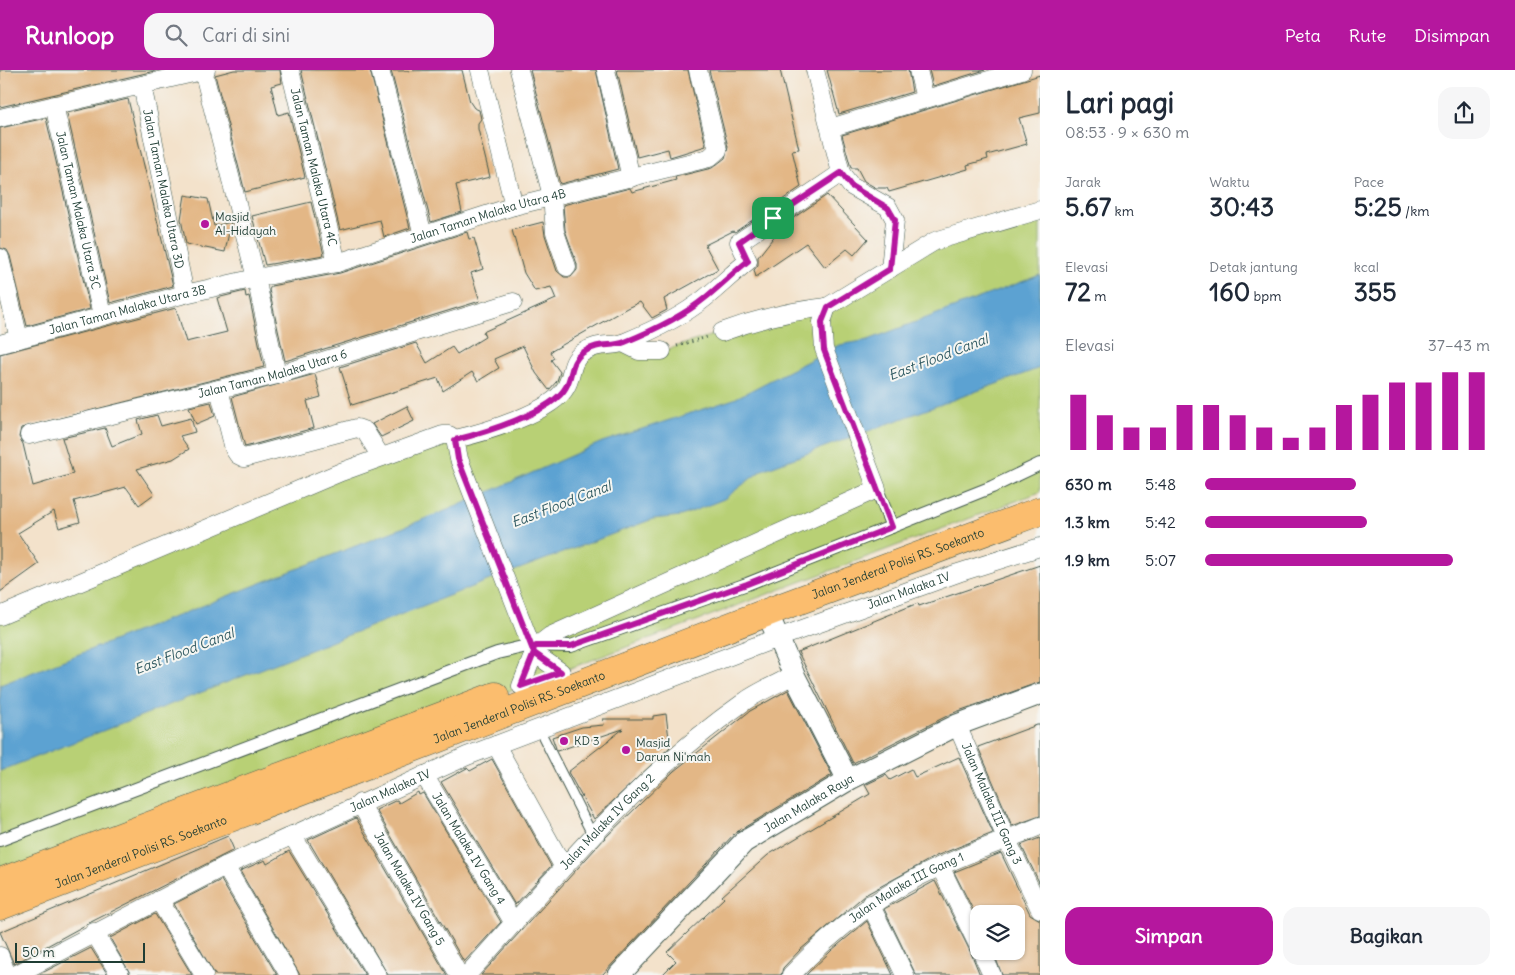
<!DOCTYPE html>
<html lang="id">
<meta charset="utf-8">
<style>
:root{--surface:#fff;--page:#f6f6f7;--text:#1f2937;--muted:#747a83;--accent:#b5179e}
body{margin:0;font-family:Delius,sans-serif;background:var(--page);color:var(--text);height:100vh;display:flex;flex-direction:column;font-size:19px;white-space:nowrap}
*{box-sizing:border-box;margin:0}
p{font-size:16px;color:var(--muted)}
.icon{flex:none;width:28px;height:28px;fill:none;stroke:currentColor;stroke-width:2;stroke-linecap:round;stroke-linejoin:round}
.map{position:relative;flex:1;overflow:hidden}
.details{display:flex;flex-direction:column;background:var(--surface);width:475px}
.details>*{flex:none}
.buttons{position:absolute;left:970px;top:835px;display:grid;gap:10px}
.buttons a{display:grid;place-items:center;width:55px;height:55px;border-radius:10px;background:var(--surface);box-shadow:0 1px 4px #0004;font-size:25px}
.scale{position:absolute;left:15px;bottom:12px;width:130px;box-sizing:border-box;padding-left:5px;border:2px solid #1f3d34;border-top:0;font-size:14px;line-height:18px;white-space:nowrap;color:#1f3d34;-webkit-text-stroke:4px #f6f6f2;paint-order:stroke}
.pin{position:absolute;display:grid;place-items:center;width:42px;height:42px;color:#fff;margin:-21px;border-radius:10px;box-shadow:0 2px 8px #0006}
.round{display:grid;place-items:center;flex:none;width:52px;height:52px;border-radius:15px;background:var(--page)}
.summary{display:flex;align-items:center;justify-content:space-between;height:85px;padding:0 25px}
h1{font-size:28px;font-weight:700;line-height:38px}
.figures{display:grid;grid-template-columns:repeat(3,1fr);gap:8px;height:85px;padding:5px 25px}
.figures div{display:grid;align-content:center}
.figures b{font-size:25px;font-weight:700}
.figures small{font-size:14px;font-weight:400}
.figures p{font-size:14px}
.chart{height:140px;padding:10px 25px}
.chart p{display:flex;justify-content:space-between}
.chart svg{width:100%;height:90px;margin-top:5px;stroke:var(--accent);stroke-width:6}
.action{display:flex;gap:10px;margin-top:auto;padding:10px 25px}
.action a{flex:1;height:58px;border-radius:15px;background:var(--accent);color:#fff;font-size:20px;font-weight:700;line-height:58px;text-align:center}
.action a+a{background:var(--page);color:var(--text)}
ul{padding:0 25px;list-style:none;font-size:16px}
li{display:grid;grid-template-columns:80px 60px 1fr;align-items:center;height:38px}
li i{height:12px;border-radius:6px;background:var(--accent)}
header{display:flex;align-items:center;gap:30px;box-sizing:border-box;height:70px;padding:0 25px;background:var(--accent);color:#fff}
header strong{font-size:24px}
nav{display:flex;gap:28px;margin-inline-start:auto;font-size:18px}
.search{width:350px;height:45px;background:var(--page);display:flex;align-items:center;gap:12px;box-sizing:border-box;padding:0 18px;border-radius:15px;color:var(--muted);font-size:19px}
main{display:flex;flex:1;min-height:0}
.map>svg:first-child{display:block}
.green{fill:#b8d075;stroke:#6c8654}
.water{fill:#5ca2d2;stroke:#3e7083}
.building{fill:#e3b786}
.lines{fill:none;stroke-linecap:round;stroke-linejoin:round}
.service-casing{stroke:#3f564b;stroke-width:11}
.pedestrian-casing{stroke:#3f564b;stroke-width:14}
.minor-casing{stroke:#3f564b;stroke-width:19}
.tertiary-casing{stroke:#3f564b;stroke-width:23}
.primary-casing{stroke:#3f564b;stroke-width:29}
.path{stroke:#3f564b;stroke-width:3;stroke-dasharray:1 4;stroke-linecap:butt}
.service{stroke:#fff;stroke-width:9}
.pedestrian{stroke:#fff;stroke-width:12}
.minor{stroke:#fff;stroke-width:18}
.tertiary{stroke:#fff;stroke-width:21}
.primary{stroke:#fbbd6e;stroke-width:28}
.route-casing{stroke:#fff;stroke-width:10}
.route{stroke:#b5179e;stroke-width:6}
.poi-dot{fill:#b5179e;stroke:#f6f6f2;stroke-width:2}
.labels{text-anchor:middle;stroke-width:4;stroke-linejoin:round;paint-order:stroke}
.street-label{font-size:12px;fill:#1f3d34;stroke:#f6f6f2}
.poi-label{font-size:12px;fill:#1f3d34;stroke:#f6f6f2;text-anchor:start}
.water-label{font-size:14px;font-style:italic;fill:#315b63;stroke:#f6f6f2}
</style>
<header>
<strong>Runloop</strong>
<div class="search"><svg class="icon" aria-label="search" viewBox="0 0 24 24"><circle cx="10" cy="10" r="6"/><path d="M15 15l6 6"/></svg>Cari di sini</div>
<nav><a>Peta</a><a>Rute</a><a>Disimpan</a></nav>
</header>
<main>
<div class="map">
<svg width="1040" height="905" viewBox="0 0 1040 905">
<rect width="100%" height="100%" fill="#f6f6f2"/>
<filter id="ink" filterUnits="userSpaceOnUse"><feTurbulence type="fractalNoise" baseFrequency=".02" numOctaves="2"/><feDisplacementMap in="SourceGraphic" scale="10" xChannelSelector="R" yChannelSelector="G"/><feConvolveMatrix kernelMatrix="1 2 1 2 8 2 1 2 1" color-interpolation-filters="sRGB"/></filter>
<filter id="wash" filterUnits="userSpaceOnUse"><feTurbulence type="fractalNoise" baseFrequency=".0096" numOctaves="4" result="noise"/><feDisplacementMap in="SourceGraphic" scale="20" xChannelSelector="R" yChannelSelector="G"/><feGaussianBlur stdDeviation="1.12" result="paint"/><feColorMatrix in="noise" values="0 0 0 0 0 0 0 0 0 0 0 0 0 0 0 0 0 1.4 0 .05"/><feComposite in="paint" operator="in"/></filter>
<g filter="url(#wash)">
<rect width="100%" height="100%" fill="#f3e2cb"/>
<path class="green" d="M1040,140V422L0,812V549L341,402L455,369L556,329L582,283L662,281L722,262L827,237L914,182Z"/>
<path class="water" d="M1040,205V298L762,400L724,429L681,446L653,449L474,516L0,701V615L450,439L602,372L734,329L839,275L868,270Z"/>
<g id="blocks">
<path class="building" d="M0,0H159L0,37Z
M234,0H280L282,13L271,16L278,45L289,42L305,107L245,122L215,5Z
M301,0H370L410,158L384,167L380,150L340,160Z
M462,0L470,32L474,38L479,40L481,49L478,53V59L490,107L456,115L462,142L431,152L391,1Z
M530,0H596L618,99L560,114Z
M617,0H688L706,76L670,87L668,79L637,87Z
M709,0H780L799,79L792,80L801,117L735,162L733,161L705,175L718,199L664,229L667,240L652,248L640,232L627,238L550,282L554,288L551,290L560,302L557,311L549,320L536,303L523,276L494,289L499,298L478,311L472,302L443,321L438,308L352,335L340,297L416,273L427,293L452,277L457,284L485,267L483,262L556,229L551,217L535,221L524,203L512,160L543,152L545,165L557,201L564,207H571L577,200V194L565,160L563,135L630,118L632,122L676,110L675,107L712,98L725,88L728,77Z
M827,0H908L912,22L839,44Z
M929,0H985L933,16Z
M1040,5V43L1019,48L1027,74L987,85L988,89L967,95L968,99L889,122L887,118H876L864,111L857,98H851L842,65Z
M128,29L173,216L110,233L67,43Z
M46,48L90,239L27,256L10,186L7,180L0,178V58Z
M185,125L208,129L214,156L231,152L225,182L186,174L181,149Z
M827,125L868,169L854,185L847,179L825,197L806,173L756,207L754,200L758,195V187L783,155Z
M311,132L324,185L265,195L252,146Z
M467,162L469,169L474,168L483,199L471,203L480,231L285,291L269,220L271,216L340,203Z
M245,221L246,227L249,226L264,297L21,358L19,367L23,374L33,416L73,404L62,368L105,358L112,376L142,364L138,350L157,345L161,356L191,348L195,362L180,366L189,379L173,389L137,399L154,424L139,435L126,417L74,431L80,452L59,458L54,441L18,463L39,494L0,522V284L176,238L186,272L227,262L217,228Z
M315,304L321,327L307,331L314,358L245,377L232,327Z
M211,332L215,346L196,354L189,337Z
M407,336L414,351L381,367L372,354Z
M1040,495V612L953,643L853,693L798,582L918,533L919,536Z
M788,620L832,705L735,763L602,905H481L605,768L674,701L750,641Z
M666,644L670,677L594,749L568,702L623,659L557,681L552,667L582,657L604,655L603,649H653V646Z
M1037,655H1040V746L1012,756L978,677Z
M959,687L993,763L936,786L865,825L800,880L783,898L781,905H662L676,891L667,882L724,828L722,826L768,785L870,724L865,715L886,705L890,710L911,699L915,707Z
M492,689L551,796L515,835L441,712L467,698L470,701Z
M418,722L419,725L423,723L501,852L464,892L376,740L397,730L399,733Z
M356,748L447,905H388L308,770Z
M228,766L234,780L89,853L14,894L0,862Z
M1040,768V814L1021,775Z
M289,781L365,905H300L240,801L265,790L267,794Z
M1001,783L1030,844L1040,850V905H1002L993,881H1016V844H979V852L954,802Z
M221,810L277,905H215L174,834Z
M935,811L971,883L980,905H916L884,839Z
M155,844L192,905H131L110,868Z
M867,851L893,905H806L832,880Z
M91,878L108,905H38Z"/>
</g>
</g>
<g filter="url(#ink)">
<use href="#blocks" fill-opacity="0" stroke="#3f564b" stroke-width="1"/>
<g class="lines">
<defs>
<path id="service" d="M539,659L592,764"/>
<path id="pedestrian" d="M877,419L892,457
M0,770L497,583L531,575L571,576L747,514L992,417L1040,394"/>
<g id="minor">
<path d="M203,0L256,208L277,305"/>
<path id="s1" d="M290,0L337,193"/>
<path d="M380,0L423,165"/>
<path d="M480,0L514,136"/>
<path d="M519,0L552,126L555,162L567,197"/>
<path d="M606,0L631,108"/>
<path d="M815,0L841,103L851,116L888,137L895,150L890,199"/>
<path d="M918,0L925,29"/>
<path id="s2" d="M142,15L185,224"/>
<path id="s3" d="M54,35L102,245"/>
<path d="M0,48L206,0"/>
<path d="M830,58L1022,0"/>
<path d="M0,188L19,269"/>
<path d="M722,262C757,249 790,241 827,237"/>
<path d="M623,273L639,281H662"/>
<path id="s4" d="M0,274L185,224L256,208L337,193L514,136L709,88L718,80L698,0"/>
<path d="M219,319L234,379L238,385L244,388L357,358L365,361L381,387"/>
<path id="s5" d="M29,365L277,305L513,232"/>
<path d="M455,369C483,363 553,342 566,317C573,305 570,292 582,283C600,271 610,278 625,272C652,261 683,246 705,228C720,216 733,203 748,191L739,172L841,103"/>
<path d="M0,546L341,402L443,365H449L455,369L459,389L534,583L521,616"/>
<path d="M533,579L550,566L877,419L824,279L822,252L827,237L935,171L1040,140"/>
<path d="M534,583L561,602"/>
<path id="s6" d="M957,655L1007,770L1040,839"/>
<path d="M496,675L563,796"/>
<path id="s7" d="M424,705L514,853"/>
<path id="s8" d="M360,733L459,905"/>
<path d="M292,765L377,905"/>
<path d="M225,796L289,905"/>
<path d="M940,796L979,877"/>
<path d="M159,830L204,905"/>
<path d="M870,834L905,905"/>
<path d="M94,862L120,905"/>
<path d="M981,881L992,905"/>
<path d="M0,886L7,905"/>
<path id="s9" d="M15,905L225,796L467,686L764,573L958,503L1040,477"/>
<path id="s10" d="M467,905C556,807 634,709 744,632C759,621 777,614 794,605"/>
<path id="s11" d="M791,905C834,859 883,822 941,796C973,781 1007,770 1040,756"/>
</g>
<g id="tertiary">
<path d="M767,542L794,605L848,710"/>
<path id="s12" d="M619,905L744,772L848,710L957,655L1040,624"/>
</g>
<g id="primary">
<path d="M0,812L495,626"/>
<path id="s13" d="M0,836L784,536L1040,441"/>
</g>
</defs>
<use href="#service" class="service-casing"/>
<use href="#pedestrian" class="pedestrian-casing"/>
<use href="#minor" class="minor-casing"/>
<use href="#tertiary" class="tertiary-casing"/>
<use href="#primary" class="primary-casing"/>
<path class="path" d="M677,276L707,267"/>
<use href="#service" class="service"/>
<use href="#pedestrian" class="pedestrian"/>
<use href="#minor" class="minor"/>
<use href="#tertiary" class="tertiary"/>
<use href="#primary" class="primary"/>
</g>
</g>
<g class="lines" filter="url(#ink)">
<defs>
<path id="route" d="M773,148L739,172L748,191C733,203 720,216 705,228C683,246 652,261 625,272C610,278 600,271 582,283C570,292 573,305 566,317C553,342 483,363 455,370L458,389L534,583L521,616L561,602L534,583L533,579L536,576H571L747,514L892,457L824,280L822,252L828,237L890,199L895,150L888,138L851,116L841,103L773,148"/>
</defs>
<use href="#route" class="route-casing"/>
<use href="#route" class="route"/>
</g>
<g class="poi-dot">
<circle cx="205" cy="154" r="5"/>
<circle cx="564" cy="671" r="5"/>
<circle cx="626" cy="680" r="5"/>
</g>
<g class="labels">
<g class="street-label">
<text dy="4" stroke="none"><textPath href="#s1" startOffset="100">Jalan Taman Malaka Utara 4C</textPath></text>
<text dy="4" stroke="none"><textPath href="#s2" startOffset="106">Jalan Taman Malaka Utara 3D</textPath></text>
<text dy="4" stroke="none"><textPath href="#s3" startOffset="108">Jalan Taman Malaka Utara 3C</textPath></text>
<text dy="4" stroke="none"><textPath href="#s4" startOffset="505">Jalan Taman Malaka Utara 4B</textPath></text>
<text dy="4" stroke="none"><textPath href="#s4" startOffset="132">Jalan Taman Malaka Utara 3B</textPath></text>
<text dy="4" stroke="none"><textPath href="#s5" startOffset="251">Jalan Taman Malaka Utara 6</textPath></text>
<text dy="4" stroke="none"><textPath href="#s13" startOffset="961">Jalan Jenderal Polisi RS. Soekanto</textPath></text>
<text dy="4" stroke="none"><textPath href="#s9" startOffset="974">Jalan Malaka IV</textPath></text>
<text dy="4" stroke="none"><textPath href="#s13" startOffset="556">Jalan Jenderal Polisi RS. Soekanto</textPath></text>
<text dy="4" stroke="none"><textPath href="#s9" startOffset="418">Jalan Malaka IV</textPath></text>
<text dy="4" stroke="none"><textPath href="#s6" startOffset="86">Jalan Malaka III Gang 3</textPath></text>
<text dy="4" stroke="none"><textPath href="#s12" startOffset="258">Jalan Malaka Raya</textPath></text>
<text dy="4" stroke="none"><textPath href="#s10" startOffset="208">Jalan Malaka IV Gang 2</textPath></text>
<text dy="4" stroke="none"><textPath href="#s7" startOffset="86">Jalan Malaka IV Gang 4</textPath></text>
<text dy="4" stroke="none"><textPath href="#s13" startOffset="151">Jalan Jenderal Polisi RS. Soekanto</textPath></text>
<text dy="4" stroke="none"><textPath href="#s8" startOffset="99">Jalan Malaka IV Gang 5</textPath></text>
<text dy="4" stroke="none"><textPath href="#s11" startOffset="146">Jalan Malaka III Gang 1</textPath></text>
</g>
<g class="poi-label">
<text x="215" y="151">Masjid<tspan x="215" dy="14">Al-Hidayah</tspan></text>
<text x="574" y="675">KD 3</text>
<text x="636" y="677">Masjid<tspan x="636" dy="14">Darun Ni'mah</tspan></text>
</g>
<g class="water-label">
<text transform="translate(938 287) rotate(-21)" y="5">East Flood Canal</text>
<text transform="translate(561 434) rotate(-21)" y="5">East Flood Canal</text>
<text transform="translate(184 581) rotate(-21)" y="5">East Flood Canal</text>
</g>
</g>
</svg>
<div class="buttons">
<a><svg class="icon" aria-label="layers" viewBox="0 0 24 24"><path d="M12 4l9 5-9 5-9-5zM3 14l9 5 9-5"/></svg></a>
</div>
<div class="scale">50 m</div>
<div class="pin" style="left:773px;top:148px;background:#1e9e55"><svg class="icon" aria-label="arrive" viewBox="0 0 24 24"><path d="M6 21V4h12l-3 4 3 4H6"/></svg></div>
</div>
<section class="details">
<div class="summary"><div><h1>Lari pagi</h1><p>08:53 · 9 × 630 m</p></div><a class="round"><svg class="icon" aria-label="share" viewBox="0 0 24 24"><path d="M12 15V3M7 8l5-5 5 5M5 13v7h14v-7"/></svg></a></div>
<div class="figures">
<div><p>Jarak</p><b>5.67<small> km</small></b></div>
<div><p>Waktu</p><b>30:43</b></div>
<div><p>Pace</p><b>5:25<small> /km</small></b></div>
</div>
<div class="figures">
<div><p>Elevasi</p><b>72<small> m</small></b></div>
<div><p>Detak jantung</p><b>160<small> bpm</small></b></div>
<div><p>kcal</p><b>355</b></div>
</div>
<div class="chart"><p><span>Elevasi</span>37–43 m</p>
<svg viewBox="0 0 160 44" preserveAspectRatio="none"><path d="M5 44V17M15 44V27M25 44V33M35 44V33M45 44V22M55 44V22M65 44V27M75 44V33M85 44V38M95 44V33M105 44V22M115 44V17M125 44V11M135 44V11M145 44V6M155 44V6"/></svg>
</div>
<ul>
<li><b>630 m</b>5:48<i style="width:53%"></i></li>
<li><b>1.3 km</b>5:42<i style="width:57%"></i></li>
<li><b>1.9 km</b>5:07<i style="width:87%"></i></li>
</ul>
<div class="action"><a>Simpan</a><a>Bagikan</a></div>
</section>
</main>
